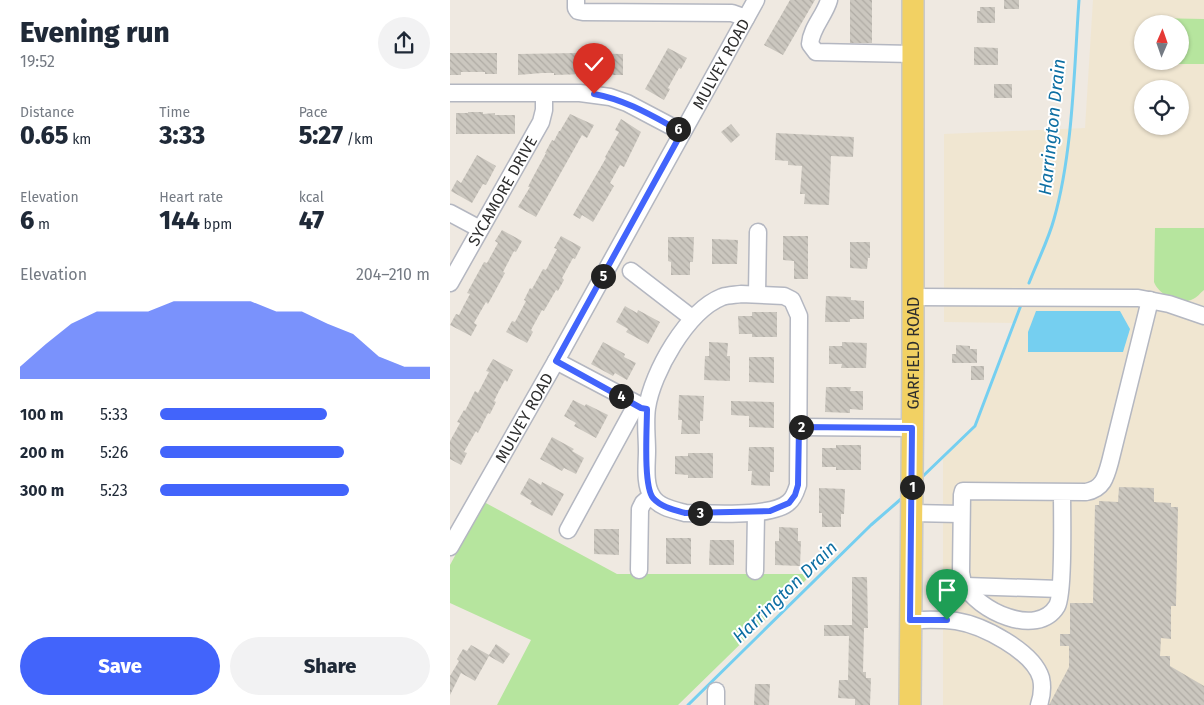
<!DOCTYPE html>
<meta charset="utf-8">
<style>
:root{--surface:#fff;--page:#f2f2f3;--text:#1f2937;--muted:#747a83;--accent:#4264fb}
body{margin:0;font-family:"Fira Sans",sans-serif;background:var(--page);color:var(--text);height:100vh;display:flex;flex-direction:column;font-size:19px;white-space:nowrap}
*{box-sizing:border-box;margin:0}
p{font-size:16px;color:var(--muted)}
.icon{flex:none;width:28px;height:28px;fill:none;stroke:currentColor;stroke-width:2;stroke-linecap:round;stroke-linejoin:round}
.map{position:relative;flex:1;overflow:hidden}
.sheet{display:flex;flex-direction:column;background:var(--surface);width:450px}
.sheet>*{flex:none}
.needle{width:32px;rotate:2deg}
.tools{position:absolute;left:684px;top:15px;display:grid;gap:10px}
.tools a{display:grid;place-items:center;width:55px;height:55px;border-radius:50%;background:var(--surface);box-shadow:0 1px 4px #0004;font-size:25px}
.pin{position:absolute;display:grid;place-items:center;width:42px;height:42px;color:#fff;margin:-51px -21px;border-radius:50% 50% 50% 0;rotate:-45deg;box-shadow:0 0 5px #0007}
.pin .icon{rotate:45deg}
.km{position:absolute;width:25px;height:25px;margin:-12px;border-radius:50%;background:#222;color:#fff;font-size:14px;line-height:25px;text-align:center}
.round{display:grid;place-items:center;flex:none;width:52px;height:52px;border-radius:26px;background:var(--page)}
.overview{display:flex;align-items:center;justify-content:space-between;height:85px;padding:0 20px}
h1{font-size:28px;font-weight:800;line-height:38px}
.figures{display:grid;grid-template-columns:repeat(3,1fr);gap:8px;height:85px;padding:5px 20px}
.figures div{display:grid;align-content:center}
.figures b{font-size:25px;font-weight:800}
.figures small{font-size:14px;font-weight:400}
.figures p{font-size:14px}
.chart{height:140px;padding:10px 20px}
.chart p{display:flex;justify-content:space-between}
.chart svg{width:100%;height:90px;margin-top:5px;fill:var(--accent);opacity:.7}
.cta{display:flex;gap:10px;margin-top:auto;padding:10px 20px}
.cta a{flex:1;height:58px;border-radius:30px;background:var(--accent);color:#fff;font-size:20px;font-weight:800;line-height:58px;text-align:center}
.cta a+a{background:var(--page);color:var(--text)}
ul{padding:0 20px;list-style:none;font-size:16px}
li{display:grid;grid-template-columns:80px 60px 1fr;align-items:center;height:38px}
li i{height:12px;border-radius:6px;background:var(--accent)}
main{display:flex;flex:1;min-height:0}
.map>svg:first-child{display:block}
.education{fill:#f0e6d1;fill-rule:evenodd}
.green{fill:#b6e59e}
.water{fill:#75cff0}
.lines{fill:none;stroke-linecap:round;stroke-linejoin:round}
.stream{stroke:#75cff0;stroke-width:3}
.building{fill:url(#building-back-hatch)}
.minor-casing{stroke:#b4b7c1;stroke-width:19}
.major-casing{stroke:#c9c9c9;stroke-width:24}
.minor{stroke:#fff;stroke-width:16}
.major{stroke:#f2d163;stroke-width:21}
.route-casing{stroke:#fff;stroke-width:10}
.route{stroke:#4264fb;stroke-width:6}
.labels{text-anchor:middle;stroke-width:4;stroke-linejoin:round;paint-order:stroke}
.street-label{font-size:16px;fill:#2e2e2e;stroke:#fff}
.water-label{font-size:18px;font-style:italic;fill:#0d6fa3;stroke:#fff}
</style>
<main>
<section class="sheet">
<div class="overview"><div><h1>Evening run</h1><p>19:52</p></div><a class="round"><svg class="icon" aria-label="share" viewBox="0 0 24 24"><path d="M12 15V3M7 8l5-5 5 5M5 13v7h14v-7"/></svg></a></div>
<div class="figures">
<div><p>Distance</p><b>0.65<small> km</small></b></div>
<div><p>Time</p><b>3:33</b></div>
<div><p>Pace</p><b>5:27<small> /km</small></b></div>
</div>
<div class="figures">
<div><p>Elevation</p><b>6<small> m</small></b></div>
<div><p>Heart rate</p><b>144<small> bpm</small></b></div>
<div><p>kcal</p><b>47</b></div>
</div>
<div class="chart"><p><span>Elevation</span>204–210 m</p>
<svg viewBox="0 0 160 44" preserveAspectRatio="none"><path d="M0 44V38L10 27L20 17L30 11L40 11L50 11L60 6L70 6L80 6L90 6L100 11L110 11L120 17L130 22L140 33L150 38L160 38V44z"/></svg>
</div>
<ul>
<li><b>100 m</b>5:33<i style="width:62%"></i></li>
<li><b>200 m</b>5:26<i style="width:68%"></i></li>
<li><b>300 m</b>5:23<i style="width:70%"></i></li>
</ul>
<div class="cta"><a>Save</a><a>Share</a></div>
</section>
<div class="map">
<svg width="754" height="705" viewBox="0 0 754 705">
<defs>
<pattern id="building-back-hatch" width="6" height="6" patternUnits="userSpaceOnUse" patternTransform="scale(1.25)"><rect width="6" height="6" fill="#cbc7bf"/><path d="M-1 5l2 2M0 0l6 6M5-1l2 2" fill="none" stroke="#afaba4"/></pattern>
</defs>
<rect width="100%" height="100%" fill="#efe9e1"/>
<path class="education" d="M643,0H754V705H493V459L526,427L566,323L494,322V134L635,128ZM692,24H730V61H692ZM692,89H730V126H692Z"/>
<path class="green" d="M704,18L754,19V64H704V61H730V24H704Z
M705,228H754V290C750,293 747,298 741,300C729,305 709,295 704,282Z
M34,502L167,574H362L228,705H47L81,640L0,603V565Z"/>
<path class="water" d="M586,311H670L680,329L673,352H578V332Z"/>
<g class="lines">
<path class="stream" d="M579,283C587,262 598,241 604,219C623,152 624,70 629,0
M471,478L525,426L571,305
M238,705L421,525L451,499"/>
</g>
<path class="building" d="M340,0H365L333,55L314,45Z
M400,0H422V43H400Z
M554,0H569V9H554Z
M530,7H545V23H527V11H530Z
M524,47L548,48V65H524Z
M218,48L237,58L231,69L229,68L218,88L220,89L214,100L195,89Z
M0,53H47V74H35V72H11V75H0Z
M126,53L173,54V75H161V72H137V74L104,75V73H92L68,75V54Z
M544,84H562V98H544Z
M18,112H33V114L45,113V115H65V134H6V113H18Z
M120,114L144,125L137,138L132,135L86,217L68,207L80,187H78L82,179L96,153H95L102,140L104,141L109,131H110Z
M171,119L191,132L174,167L170,165L160,183L164,186L143,222L132,215L130,219L123,215L156,158L155,157L169,132L165,130Z
M281,124L290,135L281,143L271,132Z
M326,133L404,137L403,157L381,156L379,205L354,204L355,194H350L352,166L338,165V161L325,160Z
M27,155L46,166L36,185L33,184L22,203L1,191L7,180L11,183Z
M52,230L72,241L66,252L64,251L53,272L55,273L38,304L36,302L24,323L27,325L21,336L0,325L6,314L9,315L14,305L20,294L17,293L34,262L37,263L48,243L45,241Z
M111,236L131,247L125,259L123,258L112,278L114,280L108,291L106,290L94,311L92,310L81,330L83,332L77,343L56,332L62,321L65,322L76,301L74,300L80,288L82,289L93,269L96,270L107,249L104,248Z
M333,236H358V279H344V261L333,260Z
M218,237H244L243,262H240V275H221V262L218,261Z
M262,239L288,240L287,264H262Z
M400,242H420V258H418L417,269L400,268Z
M376,296L401,297V300L414,301V319H400V322H375Z
M175,306L187,313L188,310L210,322L198,344L176,332L178,329L166,322Z
M302,312H327V337H302V334H289L288,316H302Z
M153,342L175,354L174,357L186,363L177,380L165,373L163,376L141,364Z
M259,342L278,343L277,356H280V381L254,380L255,356H259Z
M392,342L417,343L416,368H391L392,364H379V346H392Z
M506,345L520,346V349H527V363H502V354H506Z
M299,357H324V383L299,382Z
M43,359L63,370L57,382L55,380L49,391L44,401L46,402L40,414L38,413L28,433L26,431L14,452L17,453L11,465L0,459V441L10,423L7,422L14,410L15,411L25,391L28,393L39,372L36,371Z
M521,366H534V380H521Z
M376,387H401L400,391H413V410L400,409V413L375,412Z
M229,395L254,396L253,421H250V434H231L232,420H228Z
M123,400L135,406L136,404L158,415L146,438L124,426L126,423L114,416Z
M281,401L324,402V428L299,427V416L281,415Z
M102,437L124,449L122,451L134,458L126,474L114,468L112,471L90,459Z
M386,445H411V470H386V467H372V448H386Z
M299,447H324V472H320V486L301,485L302,471H298Z
M238,453H263V478H238V475L225,474V456H238Z
M79,478L91,485L92,482L114,494L102,516L80,504L82,501L70,494Z
M669,487L704,488V502L721,503V507H728L726,606H721V639L711,638L710,656H720V666L754,686V705H599L619,667V646H610V634H620V603H643L645,505H649V501L668,502Z
M369,488L395,489L394,514H391V527H372V513H369Z
M329,527L348,528V541H351L350,566L325,565V541H329Z
M144,529H169V555L144,554Z
M216,538H241V564H216Z
M260,540H284V565H259Z
M402,577H417L418,628H414L413,672H416V678H421L420,705H405V699L388,698L389,680H398L399,636H374V625H402Z
M46,644L60,654L53,664L39,656L25,681L11,673L0,695V676L9,661L7,659L13,649L17,651L21,645L39,655Z
M305,684H320L319,705H304Z"/>
<g class="lines">
<defs>
<g id="minor">
<path d="M126,0V8L128,11L133,12L282,13L296,18"/>
<path d="M379,0C375,15 361,28 360,44L366,52L463,54"/>
<path d="M0,93H130L160,97L177,103L232,132"/>
<path d="M0,213L30,229"/>
<path d="M181,271L242,318"/>
<path id="s1" d="M0,283L91,122L94,110V94"/>
<path d="M291,294L334,296L342,300L349,316L348,485C346,491 344,498 339,502C322,518 259,513 235,513C224,510 208,507 202,496C194,484 197,464 197,451C197,437 195,422 197,408C202,373 237,311 272,297C278,295 285,295 291,294Z"/>
<path d="M307,294L308,232"/>
<path d="M463,297L688,298L719,304L754,316"/>
<path d="M106,361L195,408"/>
<path d="M349,427L462,428"/>
<path d="M612,492C612,512 614,593 607,606C587,639 527,610 514,584C512,581 512,577 511,573L512,495L513,491L636,492C653,489 656,477 660,462L700,300"/>
<path d="M461,513L511,514"/>
<path d="M118,530L186,405"/>
<path id="s2" d="M0,547L106,361L306,0"/>
<path d="M189,570L190,509L193,503L201,496"/>
<path d="M305,571L306,513"/>
<path d="M516,586L610,589"/>
<path d="M460,620C475,620 491,619 506,621C532,625 583,651 591,678C593,687 592,696 589,705"/>
<path d="M266,705V691"/>
</g>
<g id="major">
<path id="s3" d="M460,705L463,365V0"/>
</g>
</defs>
<use href="#minor" class="minor-casing"/>
<use href="#major" class="major-casing"/>
<use href="#minor" class="minor"/>
<use href="#major" class="major"/>
</g>
<g class="lines">
<defs>
<path id="route" d="M144,94C177,100 204,117 232,132L106,361L191,408L197,409C197,428 193,485 203,498C211,507 224,510 235,513L320,511L339,503L345,495L348,485L349,427L462,428L460,620H497"/>
</defs>
<use href="#route" class="route-casing"/>
<use href="#route" class="route"/>
</g>
<g class="labels">
<g class="street-label">
<text dy="6" stroke="none"><textPath href="#s2" startOffset="554">MULVEY ROAD</textPath></text>
<text dy="6" stroke="none"><textPath href="#s1" startOffset="106">SYCAMORE DRIVE</textPath></text>
<text dy="6" stroke="none"><textPath href="#s3" startOffset="352">GARFIELD ROAD</textPath></text>
<text dy="6" stroke="none"><textPath href="#s2" startOffset="149">MULVEY ROAD</textPath></text>
</g>
<g class="water-label">
<text transform="translate(602 127) rotate(-84)" y="6">Harrington Drain</text>
<text transform="translate(335 592) rotate(-44)" y="6">Harrington Drain</text>
</g>
</g>
</svg>
<div class="tools">
<a><svg class="needle" viewBox="-14 -14 28 28"><path d="M0-13l5 13h-10z" fill="#e53935"/><path d="M0 13l5-13h-10z" fill="#747a83"/></svg></a>
<a><svg class="icon" aria-label="locate" viewBox="0 0 24 24"><circle cx="12" cy="12" r="6"/><path d="M12 2v4M12 18v4M2 12h4M18 12h4"/></svg></a>
</div>
<div class="pin" style="left:497px;top:620px;background:#1e9e55"><svg class="icon" aria-label="arrive" viewBox="0 0 24 24"><path d="M6 21V4h12l-3 4 3 4H6"/></svg></div>
<div class="pin" style="left:144px;top:94px;background:#d93025"><svg class="icon" aria-label="check" viewBox="0 0 24 24"><path d="M5 12l5 5 9-10"/></svg></div>
<b class="km" style="left:462px;top:487px">1</b>
<b class="km" style="left:351px;top:427px">2</b>
<b class="km" style="left:250px;top:513px">3</b>
<b class="km" style="left:171px;top:396px">4</b>
<b class="km" style="left:153px;top:276px">5</b>
<b class="km" style="left:228px;top:129px">6</b>
</div>
</main>
